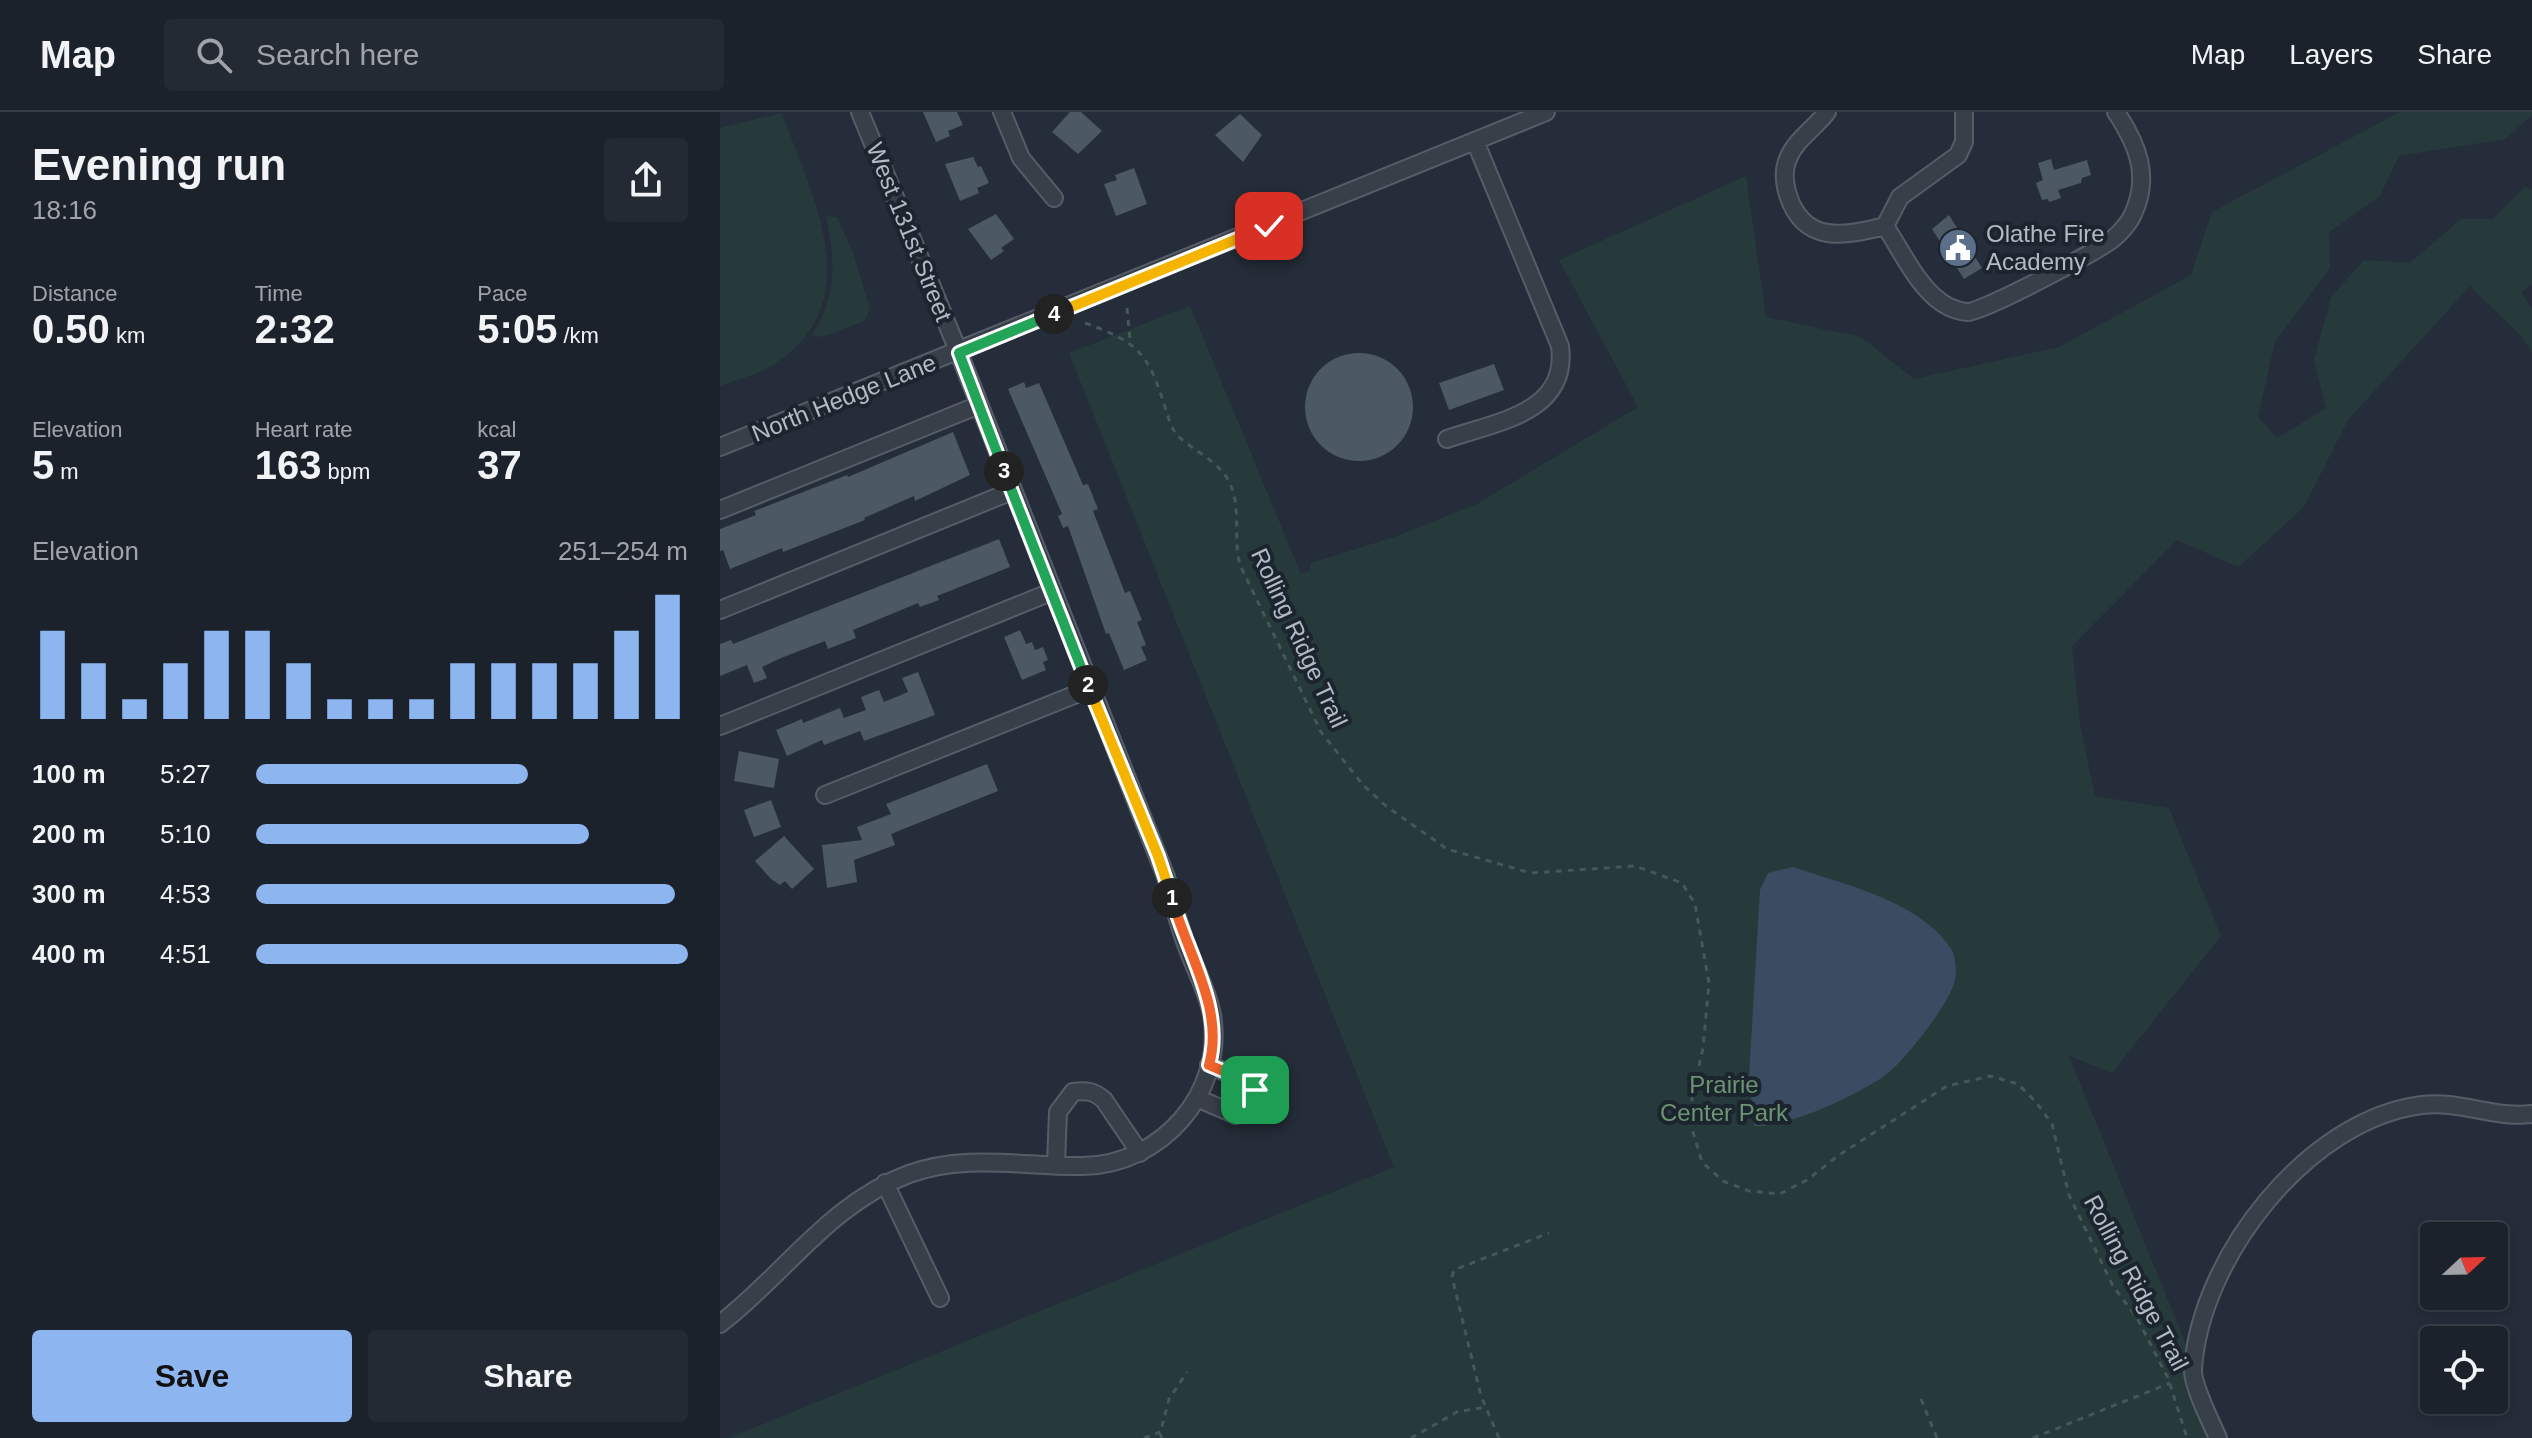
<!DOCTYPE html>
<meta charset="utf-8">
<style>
:root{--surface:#1b222b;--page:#242a33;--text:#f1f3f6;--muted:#a0a4a9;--line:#393f47;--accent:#8db6f0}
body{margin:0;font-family:Helvetica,sans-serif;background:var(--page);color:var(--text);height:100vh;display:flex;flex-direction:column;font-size:30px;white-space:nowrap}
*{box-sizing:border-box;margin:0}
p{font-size:26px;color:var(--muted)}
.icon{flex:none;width:44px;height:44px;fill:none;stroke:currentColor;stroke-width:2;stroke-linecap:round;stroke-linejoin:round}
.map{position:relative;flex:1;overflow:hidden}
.sheet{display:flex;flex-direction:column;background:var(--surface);width:720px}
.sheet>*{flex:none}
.needle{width:52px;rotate:68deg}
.buttons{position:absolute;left:1700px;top:1110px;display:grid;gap:16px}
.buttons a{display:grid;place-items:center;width:88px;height:88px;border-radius:8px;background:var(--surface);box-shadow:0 4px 12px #0003,0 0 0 2px var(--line);font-size:40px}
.pin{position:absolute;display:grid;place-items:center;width:68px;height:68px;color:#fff;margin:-34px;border-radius:16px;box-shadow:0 4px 12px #0006}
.km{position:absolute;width:40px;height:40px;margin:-20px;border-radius:50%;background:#222;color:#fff;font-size:22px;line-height:40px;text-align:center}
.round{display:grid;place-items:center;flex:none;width:84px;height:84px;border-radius:8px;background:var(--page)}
.head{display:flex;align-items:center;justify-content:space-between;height:136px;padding:0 32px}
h1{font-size:44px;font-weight:600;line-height:60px}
.figures{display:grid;grid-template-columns:repeat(3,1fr);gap:12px;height:136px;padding:8px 32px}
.figures div{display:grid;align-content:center}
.figures b{font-size:40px;font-weight:600}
.figures small{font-size:22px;font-weight:400}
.figures p{font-size:22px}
.chart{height:224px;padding:16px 32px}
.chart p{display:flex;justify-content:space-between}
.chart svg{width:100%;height:144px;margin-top:8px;stroke:var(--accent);stroke-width:6}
.button{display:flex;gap:16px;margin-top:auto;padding:16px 32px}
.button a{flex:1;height:92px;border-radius:8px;background:var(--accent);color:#111;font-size:32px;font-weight:600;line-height:92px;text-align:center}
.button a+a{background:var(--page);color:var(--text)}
ul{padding:0 32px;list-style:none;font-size:26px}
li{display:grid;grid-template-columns:128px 96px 1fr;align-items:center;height:60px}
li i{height:20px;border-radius:10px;background:var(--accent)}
header{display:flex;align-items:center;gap:48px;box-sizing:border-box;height:112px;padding:0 40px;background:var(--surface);border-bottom:2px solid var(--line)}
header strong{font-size:38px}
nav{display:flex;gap:44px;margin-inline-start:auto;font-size:28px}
.search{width:560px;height:72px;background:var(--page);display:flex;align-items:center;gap:20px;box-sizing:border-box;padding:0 28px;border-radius:8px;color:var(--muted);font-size:30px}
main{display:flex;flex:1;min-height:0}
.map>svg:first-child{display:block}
.green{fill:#263a3b}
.water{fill:#3a4c61}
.building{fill:#4c5864}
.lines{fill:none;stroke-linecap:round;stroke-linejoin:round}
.minor-casing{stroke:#555d67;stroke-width:20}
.path{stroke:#455759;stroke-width:3;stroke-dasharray:6 6;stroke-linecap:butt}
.minor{stroke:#373f49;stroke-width:16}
.split-1-casing{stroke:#fff;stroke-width:16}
.split-2-casing{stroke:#fff;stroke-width:16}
.split-3-casing{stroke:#fff;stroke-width:16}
.split-4-casing{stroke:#fff;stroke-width:16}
.split-5-casing{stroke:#fff;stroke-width:16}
.split-1{stroke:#f0652b;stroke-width:10}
.split-2{stroke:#f5b400;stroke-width:10}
.split-3{stroke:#22a559;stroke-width:10}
.split-4{stroke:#22a559;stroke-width:10}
.split-5{stroke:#f5b400;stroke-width:10}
.labels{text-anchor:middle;stroke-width:8;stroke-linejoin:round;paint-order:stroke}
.street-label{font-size:24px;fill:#b2bac5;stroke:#1c242e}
.poi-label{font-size:24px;fill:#b2bac5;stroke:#1c242e;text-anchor:start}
.park-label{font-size:24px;fill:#6b9473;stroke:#1c242e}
</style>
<header>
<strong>Map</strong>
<div class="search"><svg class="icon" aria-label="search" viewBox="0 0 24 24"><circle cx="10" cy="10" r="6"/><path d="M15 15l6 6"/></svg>Search here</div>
<nav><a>Map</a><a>Layers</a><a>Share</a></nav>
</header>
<main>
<section class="sheet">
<div class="head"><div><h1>Evening run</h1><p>18:16</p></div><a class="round"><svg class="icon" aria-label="share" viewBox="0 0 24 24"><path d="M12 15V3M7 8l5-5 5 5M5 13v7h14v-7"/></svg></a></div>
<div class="figures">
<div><p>Distance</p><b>0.50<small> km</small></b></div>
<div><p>Time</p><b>2:32</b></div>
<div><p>Pace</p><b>5:05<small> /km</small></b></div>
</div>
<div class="figures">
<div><p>Elevation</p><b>5<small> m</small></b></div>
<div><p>Heart rate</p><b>163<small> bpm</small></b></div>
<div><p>kcal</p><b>37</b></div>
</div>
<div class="chart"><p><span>Elevation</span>251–254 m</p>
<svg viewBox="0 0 160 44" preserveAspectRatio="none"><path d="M5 44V17M15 44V27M25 44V38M35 44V27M45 44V17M55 44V17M65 44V27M75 44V38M85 44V38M95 44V38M105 44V27M115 44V27M125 44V27M135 44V27M145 44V17M155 44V6"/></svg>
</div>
<ul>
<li><b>100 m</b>5:27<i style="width:63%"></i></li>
<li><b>200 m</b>5:10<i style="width:77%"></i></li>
<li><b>300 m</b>4:53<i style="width:97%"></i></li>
<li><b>400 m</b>4:51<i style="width:100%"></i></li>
</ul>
<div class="button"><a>Save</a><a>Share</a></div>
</section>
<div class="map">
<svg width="1812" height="1326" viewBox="0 0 1812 1326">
<rect width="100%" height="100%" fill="#242d39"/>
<path class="green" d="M1680,0H1812V3L1785,27L1679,44L1660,84L1609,120L1610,156L1555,230L1538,305L1557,326L1606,296L1594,248L1611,185L1644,148L1690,151L1741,107H1773L1805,75L1812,78V172L1801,180L1812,197V241L1803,226L1750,174L1628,308L1584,395L1518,455L1457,428L1352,534L1360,612L1375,684L1449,696L1501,824L1392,961L1349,944L1504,1326H9L674,1055L349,241L470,194L581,462L590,458L591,451L677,424L759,391L918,295L839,148L1026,64L1046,205L1141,225L1194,267L1339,235L1471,163L1492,100Z
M62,1C92,85 152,192 51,254C35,263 17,268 0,274V16Z
M106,104L117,105L132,138L150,197L144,209L102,225L91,223C118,188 115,145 106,104Z"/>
<path class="water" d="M1073,755C1125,773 1201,789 1232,838C1235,844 1237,862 1235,868C1230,892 1183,951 1163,965C1134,984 1068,1016 1034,1014L1029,965L1040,778L1048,761Z"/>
<path class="building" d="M203,0H237L243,13L228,19L230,24L216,30Z
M350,0H361L382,19L358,42L332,20Z
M520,2L542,23L523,50L495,23Z
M253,45L258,55L261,54L269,71L257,76L259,81L240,89L225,52Z
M1331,47L1334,58L1367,48L1371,63L1362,66L1361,71L1338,78L1341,86L1329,90L1328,87L1322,88L1316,71L1323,68L1318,51Z
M414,56L427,92L396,104L384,72L397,68L395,63Z
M276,102L294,127L281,136L284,139L271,148L248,117Z
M1229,103L1262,156L1244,167L1212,117Z
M585 295a54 54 0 1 1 108 0a54 54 0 1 1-108 0Z
M774,252L784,278L729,298L719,271Z
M304,270L306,276L319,271L363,373L368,372L378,397L373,399L405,481L410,479L422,508L417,510L426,533L421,535L427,548L404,558L389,521L386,522L348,414L343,416L338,404L342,402L288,277Z
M233,320L250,363L195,389L194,384L144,406L145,408L63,440L62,436L10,457L3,438L0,439V417L36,403L34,399L127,363L128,365Z
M279,427L290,455L217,484L219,488L200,495L198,491L133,518L136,526L108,537L105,529L61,546L42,555L47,566L34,571L27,553L0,564V532L11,528L13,532Z
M300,518L306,532L312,530L315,538L323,535L328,548L323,550L326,558L302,568L284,525Z
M198,560L215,603L144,629L140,619L104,633L102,628L67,644L56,618L82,607L83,611L120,596L124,606L146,598L141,585L159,578L164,590L188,580L182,566Z
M19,639L59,647L54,676L14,669Z
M267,652L278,679L171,722L175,733L134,748L137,770L107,776L102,733L142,728L137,715L171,702L166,692Z
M51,688L61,715L34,725L24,698Z
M64,724L94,757L72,777L65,769L60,773L51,767L35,749Z"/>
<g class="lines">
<defs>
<path id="minor" d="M282,0L301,46L334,86
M1107,0C1095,16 1075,28 1068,47C1063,58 1065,73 1068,83C1084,133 1125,124 1165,114L1180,85L1238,43L1244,30V0
M1165,114C1182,139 1200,181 1229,195C1234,197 1242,200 1247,200C1261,201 1380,138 1394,126C1400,121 1410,110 1413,102C1431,64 1417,32 1396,0
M727,327C776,310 849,301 840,234L755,29
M0,335L826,0
M0,398L259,293
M0,498L292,379
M0,614L331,480
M105,683L369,577
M477,986L516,1003L526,1001L536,987L531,971L489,953
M336,1051L338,1000L353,980C366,978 374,979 384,988L420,1041
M165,1071L220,1186
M0,1212C64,1163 110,1091 189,1062C245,1041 305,1055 363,1054C441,1053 505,981 492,903C488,881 477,861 469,840C459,816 453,790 446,765L239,241L140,0
M1498,1326C1491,1310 1472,1273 1473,1257C1480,1146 1588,1007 1702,993C1738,988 1776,1007 1812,1002"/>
</defs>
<use href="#minor" class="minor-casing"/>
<path class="path" d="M407,196L410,228
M365,211C414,229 427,238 443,289C447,300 450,315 457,323C474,340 502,350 511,374C521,398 513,427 520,453L601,620L643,673L666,694L727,737L811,761L915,754L962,771L975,792L989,871L983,936L972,986L973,1020L982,1050L1003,1069L1029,1079L1060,1082L1087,1068L1119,1043L1227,974L1270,964L1298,972L1316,990L1332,1012L1349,1083L1393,1174L1417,1206L1448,1266L1467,1326
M1201,1287L1217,1326
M424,1326L440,1320
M442,1326L440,1322L449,1287L467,1260
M691,1326L737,1300L766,1295
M779,1326L761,1284L732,1165L734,1158L829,1121
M1313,1326L1450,1271"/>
<use href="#minor" class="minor"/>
</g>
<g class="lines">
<defs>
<path id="split-1" d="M452,786C466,840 505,896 489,953L531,971L535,978"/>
<path id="split-2" d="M368,573L438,744L452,786"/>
<path id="split-3" d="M284,359L368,573"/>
<path id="split-4" d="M284,359L239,241L334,202"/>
<path id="split-5" d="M334,202L549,114"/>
</defs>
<use href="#split-1" class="split-1-casing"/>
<use href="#split-2" class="split-2-casing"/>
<use href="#split-3" class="split-3-casing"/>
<use href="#split-4" class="split-4-casing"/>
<use href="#split-5" class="split-5-casing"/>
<use href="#split-1" class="split-1"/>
<use href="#split-2" class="split-2"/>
<use href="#split-3" class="split-3"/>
<use href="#split-4" class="split-4"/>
<use href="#split-5" class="split-5"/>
</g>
<defs>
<symbol id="civic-disc" viewBox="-11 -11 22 22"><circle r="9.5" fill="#5c6f8a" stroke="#1c242e"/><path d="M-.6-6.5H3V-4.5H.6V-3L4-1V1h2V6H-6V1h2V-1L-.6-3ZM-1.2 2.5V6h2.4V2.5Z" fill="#fff"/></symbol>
</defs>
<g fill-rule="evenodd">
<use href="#civic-disc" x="1216" y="114" width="44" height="44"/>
</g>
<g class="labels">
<g class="street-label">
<text transform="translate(189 120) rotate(68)" y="8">West 131st Street</text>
<text transform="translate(124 286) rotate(-22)" y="8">North Hedge Lane</text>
<text transform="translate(579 526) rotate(65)" y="8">Rolling Ridge Trail</text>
<text transform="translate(1416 1171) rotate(62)" y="8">Rolling Ridge Trail</text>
</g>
<g class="poi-label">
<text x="1266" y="130">Olathe Fire<tspan x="1266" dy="28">Academy</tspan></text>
</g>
<g class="park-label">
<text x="1004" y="981">Prairie<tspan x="1004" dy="28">Center Park</tspan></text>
</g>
</g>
</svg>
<div class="buttons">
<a><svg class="needle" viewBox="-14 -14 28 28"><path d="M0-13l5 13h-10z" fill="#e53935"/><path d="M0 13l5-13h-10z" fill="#a0a4a9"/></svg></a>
<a><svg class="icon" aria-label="locate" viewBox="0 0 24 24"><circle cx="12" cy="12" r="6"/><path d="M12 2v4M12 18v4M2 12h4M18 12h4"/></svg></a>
</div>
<div class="pin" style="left:535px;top:978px;background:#1e9e55"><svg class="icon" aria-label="arrive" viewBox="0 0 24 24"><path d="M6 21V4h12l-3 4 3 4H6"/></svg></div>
<div class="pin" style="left:549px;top:114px;background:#d93025"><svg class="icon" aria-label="check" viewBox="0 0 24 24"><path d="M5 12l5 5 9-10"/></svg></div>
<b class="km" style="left:452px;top:786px">1</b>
<b class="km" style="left:368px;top:573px">2</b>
<b class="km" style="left:284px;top:359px">3</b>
<b class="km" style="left:334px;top:202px">4</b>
</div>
</main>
